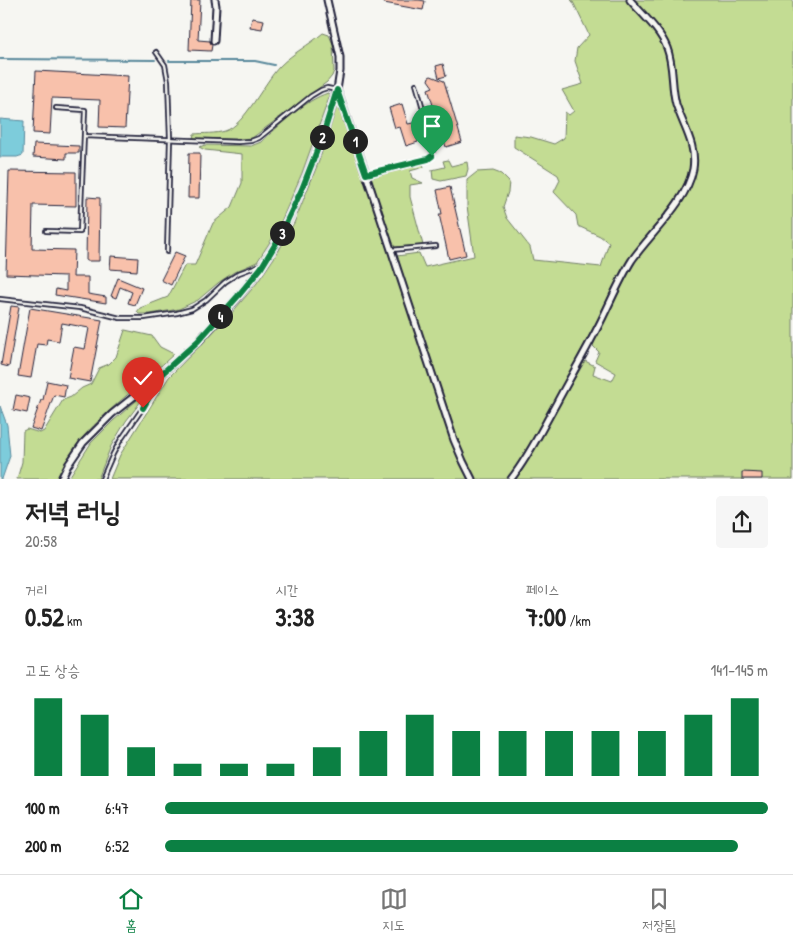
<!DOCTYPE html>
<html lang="ko">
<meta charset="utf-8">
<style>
:root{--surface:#fff;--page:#f6f6f6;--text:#222;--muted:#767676;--line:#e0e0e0;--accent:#0b8043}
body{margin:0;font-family:"Patrick Hand","Poor Story",sans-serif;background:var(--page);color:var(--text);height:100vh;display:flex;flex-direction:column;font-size:19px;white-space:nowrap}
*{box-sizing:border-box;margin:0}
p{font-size:16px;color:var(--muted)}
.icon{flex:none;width:28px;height:28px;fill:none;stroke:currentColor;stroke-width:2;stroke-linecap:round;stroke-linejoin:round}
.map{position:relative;height:479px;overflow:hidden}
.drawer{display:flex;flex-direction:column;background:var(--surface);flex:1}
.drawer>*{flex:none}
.pin{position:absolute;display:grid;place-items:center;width:42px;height:42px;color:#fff;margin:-51px -21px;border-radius:50% 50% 50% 0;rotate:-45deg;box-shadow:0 0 5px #0007}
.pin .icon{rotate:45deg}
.km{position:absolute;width:25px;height:25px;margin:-12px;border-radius:50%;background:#222;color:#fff;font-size:14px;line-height:25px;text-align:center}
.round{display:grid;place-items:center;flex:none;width:52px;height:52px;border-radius:5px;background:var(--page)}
.headline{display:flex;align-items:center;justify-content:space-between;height:85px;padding:0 25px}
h1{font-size:28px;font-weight:700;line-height:38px}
.stats{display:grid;grid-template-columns:repeat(3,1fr);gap:8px;height:85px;padding:5px 25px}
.stats div{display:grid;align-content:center}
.stats b{font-size:25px;font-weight:700}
.stats small{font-size:14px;font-weight:400}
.stats p{font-size:14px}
.chart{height:140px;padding:10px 25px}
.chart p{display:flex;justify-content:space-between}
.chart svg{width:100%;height:90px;margin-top:5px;stroke:var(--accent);stroke-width:6}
ul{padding:0 25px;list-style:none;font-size:16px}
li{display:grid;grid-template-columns:80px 60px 1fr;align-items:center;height:38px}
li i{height:12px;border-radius:6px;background:var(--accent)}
.menu{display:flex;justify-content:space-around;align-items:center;height:70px;border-top:1px solid var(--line);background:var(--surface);font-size:14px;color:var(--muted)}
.menu a{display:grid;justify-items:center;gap:2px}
.menu .current{color:var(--accent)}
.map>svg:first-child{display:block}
.green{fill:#c3dc93;stroke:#727f67}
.water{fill:#7dccdb;stroke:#59889b}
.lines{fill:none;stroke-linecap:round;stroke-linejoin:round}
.stream{stroke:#59889b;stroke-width:2}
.building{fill:#f8c1ab;stroke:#22223b}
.lane-casing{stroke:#22223b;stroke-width:6}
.street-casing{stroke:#22223b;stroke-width:9}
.lane{stroke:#f6f6f2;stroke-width:2.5}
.street{stroke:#f6f6f2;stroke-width:5}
.route-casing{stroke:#fff;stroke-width:10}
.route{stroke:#0b8043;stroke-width:6}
</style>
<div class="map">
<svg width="793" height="479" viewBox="0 0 793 479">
<rect width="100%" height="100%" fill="#f6f6f2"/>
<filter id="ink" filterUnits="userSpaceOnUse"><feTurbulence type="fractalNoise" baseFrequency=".02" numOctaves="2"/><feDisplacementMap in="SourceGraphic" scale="10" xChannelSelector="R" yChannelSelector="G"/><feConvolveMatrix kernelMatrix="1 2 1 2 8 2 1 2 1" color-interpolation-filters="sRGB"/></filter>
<g filter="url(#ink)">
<path class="green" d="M571,0H627C637,11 655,29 661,41C672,61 668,86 675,107C680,124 694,143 691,161C685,201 651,225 631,256C615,280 604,308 590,334C566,380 540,425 515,470L508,479H474L456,438L397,256L419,253L425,267L474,256L467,206V180L477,172L493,171L501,174L509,182L508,192L503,207L507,218L530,247L533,260L601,267L609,243L600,236L578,226L576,215L554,192L560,180L558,175L514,147V135L531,137L554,144L564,138L565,112L569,115L574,111L562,90L583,84L575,61L577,48L589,35L573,2Z
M634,0H793V479H514L585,361L595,366L593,374L612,381L616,373L595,361L599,352L593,346L595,339L635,261L688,193L694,172L697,158L695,144L679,104L675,82L662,35Z
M323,33L329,35L333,44L334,71L332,76L327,82L252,138L239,139L193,138L194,134C204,133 215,134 225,131C245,125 264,82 280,66C293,53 309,45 323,33Z
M328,93L329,94V98L302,173L277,231L257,262L234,272L218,283L198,300L179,309L150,314H139L137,312L140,308L168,297L185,265H195L213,223L232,207L242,183V154L205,150L199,147L205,145L251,146L261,142C279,126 305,100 328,93Z
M338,107L340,108L343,111L456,454L468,479H110L120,455L169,377L230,315L257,283L278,252L294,223L319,161L336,109Z
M448,160L451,166L467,162L468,169L466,176L441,181L433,179L432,170L445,167L443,161Z
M423,164L424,167L410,171L412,178L423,183L410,185V197L423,245L393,247L371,177Z
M125,330L152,336L160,347L174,354C144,382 110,407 83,437C72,449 64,465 56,479H17L22,462L23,431L27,429L40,433L44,431L63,400L71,397L82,388L91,384L99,368L109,364L116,357Z
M144,394L146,395L126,421L111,446L98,479H68L91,443L113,421Z"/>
<path class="water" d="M0,119L24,121L23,155L17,157H0Z
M0,406L7,425L10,456L2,479H0Z"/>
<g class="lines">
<path class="stream" d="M0,59L155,60
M169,61H255L274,65"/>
</g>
<path class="building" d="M191,0H200L198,40L210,41L212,45L211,51L189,50Z
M384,0H419L425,1L423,10L384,3Z
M252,18L264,20L262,29L250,27Z
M443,64L446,76L439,78L436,66Z
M36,71L128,76L125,128L99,127L100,100L52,98L50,134L33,133Z
M431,76L444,81L462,142L446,147L428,89L433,87L428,80L429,77Z
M402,104L408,124L413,123L418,142L406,146L400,127L395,128L389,108Z
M34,144L79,146V153H66V159L33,157Z
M189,153H200L199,198H188Z
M9,171L76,172V206L33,205L32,249L74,250L73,277H88V294L106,297V303L55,295L56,289L66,291V276L6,274Z
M450,187L466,255L449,259L439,214H442L437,190Z
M87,197L100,198L99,261H86Z
M175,252L185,256L171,285L161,280Z
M111,256L138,258L137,271L110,269Z
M118,278L142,288L135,305L128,303L132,292L120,287L116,298L111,296Z
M11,306L19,307L9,367L1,365Z
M30,308L102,320L90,382L68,378L74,347L85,349L89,328L62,323L59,341L47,339L46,345L37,344L31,378L18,376Z
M47,381L66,385L64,397L54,395L41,431L31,428L41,400H43Z
M16,395L30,398L27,413L13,410Z
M742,472L762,473V479H742Z"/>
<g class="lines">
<defs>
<path id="lane" d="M156,52L165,65L168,81L170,139L167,252
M84,136L238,142L251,141L259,138L311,96L321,90L327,88L337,90
M366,174L428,159L432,156L433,144L416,84
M46,231L80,232L85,110L56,108
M391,250L436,246
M0,299L80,308L120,318H144L177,313L192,309L206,300L225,282L239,273L263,264
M102,479L113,454L120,441L149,399L155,381"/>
<path id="street" d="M214,41L216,6L215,0
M337,90L366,174L454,440L463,461L472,479
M61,479L68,465L83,443L112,414L156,379L199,341L238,297L261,268L278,240L302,189L323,135L337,90L340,71V57L327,0
M511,479C529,456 542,429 556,404C571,376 587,349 601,321C611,301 620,279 632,260C651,233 687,202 693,169C697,145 683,126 676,104C671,86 674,66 667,48C660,30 643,15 630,0"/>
</defs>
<use href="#lane" class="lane-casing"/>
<use href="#street" class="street-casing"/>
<use href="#lane" class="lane"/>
<use href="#street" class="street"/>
</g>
</g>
<g class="lines" filter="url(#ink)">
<defs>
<path id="route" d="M143,408L148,399L156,379L198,341L238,296L261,268L278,240L302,189L323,135L337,90L366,174L428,159L432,156"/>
</defs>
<use href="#route" class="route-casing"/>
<use href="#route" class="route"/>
</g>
</svg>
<div class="pin" style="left:432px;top:156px;background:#1e9e55"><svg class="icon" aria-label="arrive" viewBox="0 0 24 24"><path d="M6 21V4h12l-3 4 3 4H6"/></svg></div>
<div class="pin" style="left:143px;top:408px;background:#d93025"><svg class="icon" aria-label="check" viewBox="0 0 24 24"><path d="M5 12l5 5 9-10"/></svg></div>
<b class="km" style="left:355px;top:141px">1</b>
<b class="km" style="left:322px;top:137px">2</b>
<b class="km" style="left:282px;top:233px">3</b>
<b class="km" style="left:220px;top:316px">4</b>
</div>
<section class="drawer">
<div class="headline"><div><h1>저녁 러닝</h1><p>20:58</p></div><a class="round"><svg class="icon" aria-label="share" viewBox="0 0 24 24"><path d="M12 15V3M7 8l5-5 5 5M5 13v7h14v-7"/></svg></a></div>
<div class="stats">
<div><p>거리</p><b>0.52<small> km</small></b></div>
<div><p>시간</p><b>3:38</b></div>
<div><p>페이스</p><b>7:00<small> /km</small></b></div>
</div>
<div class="chart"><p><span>고도 상승</span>141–145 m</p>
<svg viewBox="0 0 160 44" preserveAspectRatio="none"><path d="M5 44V6M15 44V14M25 44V30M35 44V38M45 44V38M55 44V38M65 44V30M75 44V22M85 44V14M95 44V22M105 44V22M115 44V22M125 44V22M135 44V22M145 44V14M155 44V6"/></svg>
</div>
<ul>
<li><b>100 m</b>6:47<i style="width:100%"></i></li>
<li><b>200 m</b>6:52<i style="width:95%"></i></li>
</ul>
</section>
<nav class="menu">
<a class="current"><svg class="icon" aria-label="home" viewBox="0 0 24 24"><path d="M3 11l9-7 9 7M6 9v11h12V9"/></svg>홈</a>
<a><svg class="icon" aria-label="map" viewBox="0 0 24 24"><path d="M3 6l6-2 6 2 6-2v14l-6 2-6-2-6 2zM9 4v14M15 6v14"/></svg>지도</a>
<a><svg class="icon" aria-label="saved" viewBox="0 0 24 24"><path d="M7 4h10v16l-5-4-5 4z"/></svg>저장됨</a>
</nav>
